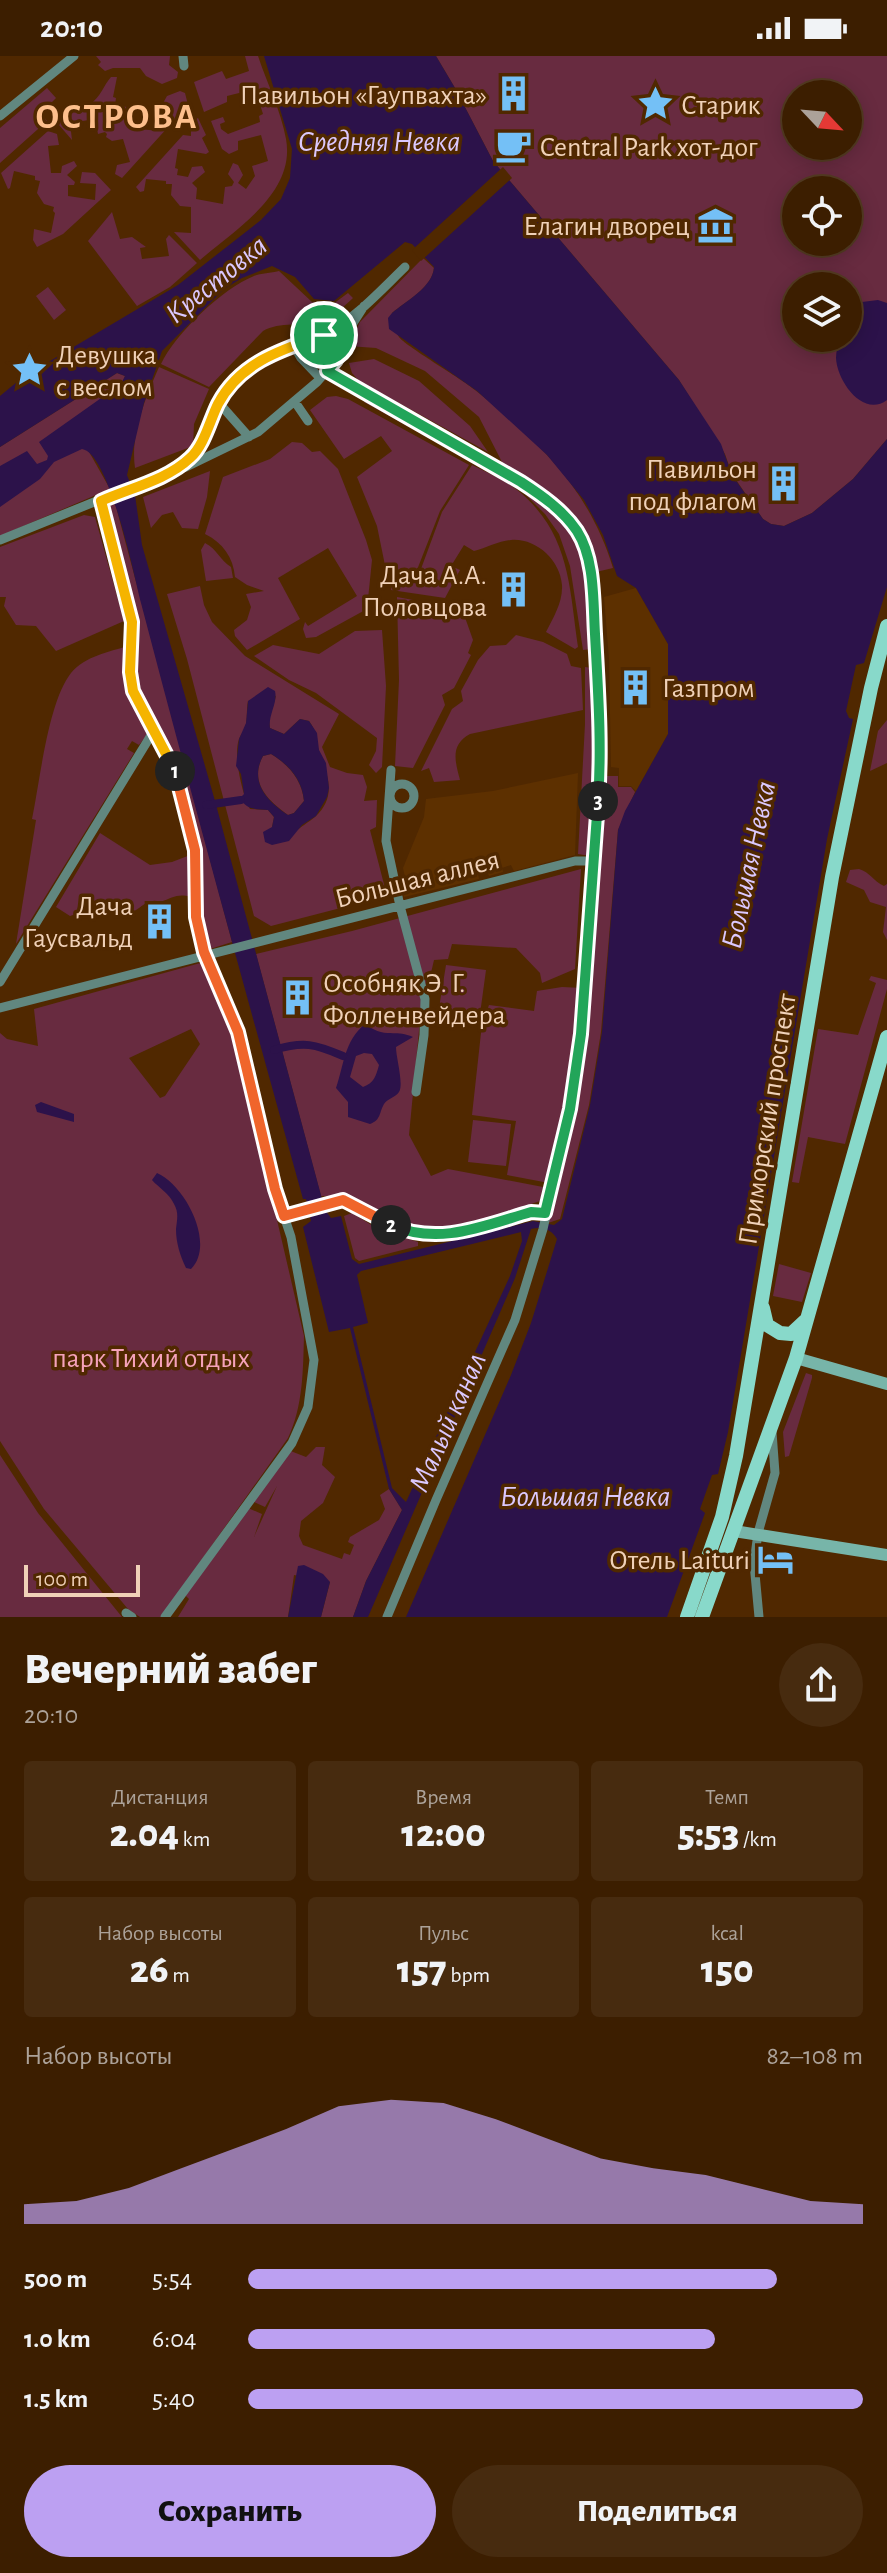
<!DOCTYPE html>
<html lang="ru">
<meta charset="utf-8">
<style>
:root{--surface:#3c1e00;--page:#472b0f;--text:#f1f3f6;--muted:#aca299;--line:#553c22;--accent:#bca0f2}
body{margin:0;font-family:"Alegreya Sans",sans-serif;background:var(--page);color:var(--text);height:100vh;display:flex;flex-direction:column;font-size:30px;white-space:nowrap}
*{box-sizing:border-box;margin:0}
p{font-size:26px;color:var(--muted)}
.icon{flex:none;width:44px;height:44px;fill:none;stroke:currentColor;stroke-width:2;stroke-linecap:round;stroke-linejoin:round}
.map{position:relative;height:1561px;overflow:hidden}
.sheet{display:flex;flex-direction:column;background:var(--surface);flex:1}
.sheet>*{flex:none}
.needle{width:52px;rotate:116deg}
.buttons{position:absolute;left:782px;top:24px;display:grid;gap:16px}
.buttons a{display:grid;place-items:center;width:80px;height:80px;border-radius:50%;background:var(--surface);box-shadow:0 4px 20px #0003,0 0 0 2px var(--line);font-size:40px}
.scale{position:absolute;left:24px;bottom:20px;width:116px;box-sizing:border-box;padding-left:8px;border:4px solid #f0d1b8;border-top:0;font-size:22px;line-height:28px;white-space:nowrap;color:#f0d1b8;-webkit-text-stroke:6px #502800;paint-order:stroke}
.pin{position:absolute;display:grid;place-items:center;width:68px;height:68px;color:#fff;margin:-34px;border:4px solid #fff;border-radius:50%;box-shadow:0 2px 8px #0007}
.km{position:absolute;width:40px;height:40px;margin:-20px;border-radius:50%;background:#222;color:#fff;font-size:22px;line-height:40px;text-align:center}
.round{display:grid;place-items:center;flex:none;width:84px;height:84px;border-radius:42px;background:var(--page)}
.head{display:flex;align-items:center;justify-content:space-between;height:136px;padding:0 24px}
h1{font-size:44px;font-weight:800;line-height:60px}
.figures{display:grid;grid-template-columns:repeat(3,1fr);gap:12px;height:136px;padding:8px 24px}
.figures div{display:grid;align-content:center;border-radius:8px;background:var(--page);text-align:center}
.figures b{font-size:40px;font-weight:800}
.figures small{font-size:22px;font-weight:400}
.figures p{font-size:22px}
.chart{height:224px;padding:16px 24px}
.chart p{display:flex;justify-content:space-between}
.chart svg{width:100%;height:144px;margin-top:8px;fill:var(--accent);opacity:.7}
.button{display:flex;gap:16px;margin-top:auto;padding:16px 24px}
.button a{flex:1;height:92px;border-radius:48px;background:var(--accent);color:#111;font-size:32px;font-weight:800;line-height:92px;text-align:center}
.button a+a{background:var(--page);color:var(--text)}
ul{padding:0 24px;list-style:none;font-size:26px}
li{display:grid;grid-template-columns:128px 96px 1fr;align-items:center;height:60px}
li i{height:20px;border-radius:10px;background:var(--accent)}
.status{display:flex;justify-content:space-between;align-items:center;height:56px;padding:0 40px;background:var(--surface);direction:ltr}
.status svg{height:22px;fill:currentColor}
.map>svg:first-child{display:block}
.built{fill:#5d3000}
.green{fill:#682b40;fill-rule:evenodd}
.water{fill:#2c124a;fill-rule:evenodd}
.pier{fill:#502800}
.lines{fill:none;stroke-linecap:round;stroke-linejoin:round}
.canal{stroke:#2c124a;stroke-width:8}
.street{stroke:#61877f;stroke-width:9}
.secondary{stroke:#77b5a9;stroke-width:12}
.primary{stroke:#88d9ca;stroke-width:14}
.split-1-casing{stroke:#fff;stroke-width:16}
.split-2-casing{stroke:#fff;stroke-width:16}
.split-3-casing{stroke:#fff;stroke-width:16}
.split-4-casing{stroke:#fff;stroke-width:16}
.split-1{stroke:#f5b400;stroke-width:10}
.split-2{stroke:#f0652b;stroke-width:10}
.split-3{stroke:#22a559;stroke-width:10}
.split-4{stroke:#22a559;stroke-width:10}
.labels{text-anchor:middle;stroke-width:7;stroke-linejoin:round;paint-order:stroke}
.poi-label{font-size:28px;fill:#f0d1b8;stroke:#502800;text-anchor:end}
.street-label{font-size:28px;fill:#f0d1b8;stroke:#502800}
.park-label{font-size:28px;fill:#f5a2ba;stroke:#502800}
.water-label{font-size:30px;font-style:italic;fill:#dbc8fe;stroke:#502800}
.district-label{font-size:36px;font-weight:bold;letter-spacing:2px;fill:#fdbf8c;stroke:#502800}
</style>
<div class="status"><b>20:10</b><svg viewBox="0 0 49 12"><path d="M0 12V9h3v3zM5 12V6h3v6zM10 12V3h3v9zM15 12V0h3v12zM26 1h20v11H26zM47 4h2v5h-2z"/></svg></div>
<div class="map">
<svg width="887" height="1561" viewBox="0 0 887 1561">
<rect width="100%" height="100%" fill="#502800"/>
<path class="built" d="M636,532L668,588V678L636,735L631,730H619V712L611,711L609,603L604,541Z
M578,717L575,799L514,815L511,809L502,812L503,816L489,820L487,815L478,818L479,823L404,841L399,823L405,821L403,812L424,761L426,743L493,735Z"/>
<path class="green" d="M96,0H170L169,9L178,16L177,22L162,28L146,20L140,12H113L105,15L98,9L101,6Z
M245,0H258C267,27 281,55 286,83C296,137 235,174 200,204L174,176L191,177V151L180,150L171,139L172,128H166V125L146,123L144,135L140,136L136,131L183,79L191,80V66L198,62L206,79L202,82L209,96L206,98L178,93L175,112L178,113L177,119L188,121L192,111L202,110L205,116L192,127L197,132L196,143L223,148L225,131L232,130L234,126L228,118L233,107L238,109L243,119L238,127L246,133L255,120L252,110L268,105L261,79L238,85V94L229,98L222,93L211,65L223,61L225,66L220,68L221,73L228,78L260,66L259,60L263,58L255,33L227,40V46L204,56L194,26L222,15L226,23L249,15Z
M436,0H887V383L853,423L812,457L784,470L771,468L763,463L732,418L725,398L679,324L493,105L455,32ZM796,38H848V90H796ZM796,134H848V186H796ZM796,230H848V282H796Z
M111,21H117L113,41L116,42L115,49L127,51L133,61V69L139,70V73L159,75L161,58L154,57L153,51L162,49L167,40L180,35L185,37L188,49L122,122L115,118L117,109L130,106L123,83L112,85L106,81L107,78L105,76L98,78L96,67L90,68L89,64L70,67L72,84L59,69L60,64C71,55 80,55 90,48C101,41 103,30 111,21Z
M47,32L56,42L41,57L47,65L0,107V72Z
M48,75L57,78L59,89L48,90L51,117H61L62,110L74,105L77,110L67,119L75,126L74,129H68V140L95,144L96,128L80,127L82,116L95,117L111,134L63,178L37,191L33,184L34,173L51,177L55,157L53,155L54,151L44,148L37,137L40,125L35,124V120L14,115L10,132L8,133L1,117Z
M112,156L120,183L132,181L146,191L140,192L142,203L169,200L166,183L169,179L197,207L170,231L137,250L88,185Z
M423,202L434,212C432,232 406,245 392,257C394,264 395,275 399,281C404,289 462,323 475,334C538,384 589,433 613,512L596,516L582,474L554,442L503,408L479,361L425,315L376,292L348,290L360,266Z
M279,215L312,246L333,248L348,237L353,242C343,251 334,261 321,265C302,271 280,265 263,275L209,331L161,308C175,278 223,232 254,220C261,217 271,217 279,215Z
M48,231L66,254L54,264L36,240Z
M374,303L419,325L470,370L488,396L359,325L352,317L349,307Z
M159,311L209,333L194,368L193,390L135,412C130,378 146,341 159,311Z
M117,317L125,320L122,328L76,361L88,394L110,433L0,480V391Z
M336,340L348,343L469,409L440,455L415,519L388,524L377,470L357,421L392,395L381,380L344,403L310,354L327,341Z
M367,343L521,428L548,449L576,479L585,510L592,593L583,594L570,510L559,478L545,458L518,431L364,346Z
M292,386L302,387L312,396L320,395L338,413L366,484L372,504L367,553L316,581L306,582L303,573L305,566L308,570L357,540L328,492L278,522L300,563L247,594L235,580L234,574L247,564L251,551L246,538L264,535L247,529L235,521C233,501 223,487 205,478L223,421L270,403Z
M472,409C486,416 503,423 516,433C570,476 569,529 578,591L575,593L546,576C553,562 563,546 562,529C560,504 536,482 511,484C499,485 486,492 474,495L464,489L451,510L460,514L445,542L391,534L392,527L418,521L442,456Z
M210,415L207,441L198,473L182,472L173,456L162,459L151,472L143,441Z
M115,447L232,886L210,893L201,862L198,836L191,841C177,837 173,842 160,846C148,841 141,853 130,857L127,852L120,855L114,845L70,860L56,851L100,777L150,809L172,806L198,796L195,769L179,720L136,634L134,592L138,567L106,452Z
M84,459L95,461L124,565L56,595L36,570L16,569L4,550L6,541H0V491Z
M205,487C217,493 220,504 231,511L233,522L206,525L201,494Z
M200,530L204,549L212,566L245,600L339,658L322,691L330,711L347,717L363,719L367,731L364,745L377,744L376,771L370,774L387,840L271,870L254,860L187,603L167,538ZM276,640L269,664L270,672L284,678L300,663L309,665C317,675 315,683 319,695C327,718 338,740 315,761C308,767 301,770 294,777L272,771L274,761L268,754L250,753C242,738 233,699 239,683C240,679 244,676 245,672C248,663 246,654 248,645Z
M397,541L462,553L473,584L468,597L471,599L454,632L442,639L445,649L413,712L395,710L399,624Z
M382,574L386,630L382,711L376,717L369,709L376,695L377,682L316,637L289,624L254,600L273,589L319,598L355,575Z
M516,579L543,586L567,598L571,610L581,612L583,654L470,678C450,689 455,705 460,724L434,726L429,712L421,715L452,653L463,645L461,635L478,604L490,590L506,589Z
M128,590L130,637L149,676L139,689L132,685L127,693L134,697L16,888L36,764L32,763C40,725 48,646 71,617C85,600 109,596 128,590Z
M585,611L592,612L596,682L590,800L578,798L585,668Z
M887,664V707L870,715L878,675Z
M271,698C289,709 302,724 304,745L294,757L288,759C267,744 249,726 263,700Z
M604,720H618V731H631L635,736L618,774L601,976L589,1049L560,1163L548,1167L575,1054L582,1014Z
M581,813L575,913L542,927L540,917L516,892L452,888L448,903L434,904L420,964L409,1079L431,1120L448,1113L543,1131L540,1145C516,1153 441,1183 420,1176C386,1165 359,1139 321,1140L256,898L352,875Z
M859,813C870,816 873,825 884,830L887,828V884L883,876L886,851L870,846L864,834L846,826L850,814Z
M204,906L234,979L304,1280C303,1315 303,1350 288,1382L161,1561H140L128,1553L44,1453L0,1385V977L7,983L38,990L34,953ZM191,973L200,988L165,1040L160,1042L129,1002Z
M446,909L486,914L480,958L439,952Z
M871,920L887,924V933L845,1088L808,1081L799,1127L792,1126L818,973L858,979L876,927L869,924Z
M562,931L582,932L568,1043L549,1127L507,1119L516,1065L472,1059L482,968L489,949L534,955L537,935Z
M473,1064L511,1068L506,1110L468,1106Z
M352,1157L378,1173L418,1186V1190L359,1205L355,1202L344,1160Z
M779,1208L811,1217L802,1246L773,1240Z
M806,1317L812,1319V1322L789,1400L785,1401L783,1376Z
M316,1391H325L322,1409L335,1421L323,1447L301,1465L299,1480L303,1489L342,1503L344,1497L350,1499L354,1489L348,1486L350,1481L379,1464L385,1453L380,1439L389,1433L402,1454L366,1525L353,1561H321L330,1526L294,1519L288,1561H178L189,1543L185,1539L248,1452L262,1458L254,1481L277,1430L265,1451L252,1445L288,1394L306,1401Z
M0,1399L38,1457L122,1561H0Z"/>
<path class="water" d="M264,0H436L455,32L493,105L679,324L721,388L732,419L763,463L771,468L784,470L812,457L853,423L887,383V531L864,607L856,609L846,655L849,662L853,663L827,783L728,1376L718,1418L712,1419L700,1453L705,1457L667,1561H406L511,1319L531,1267L557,1183C552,1173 541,1170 531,1173L515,1222L368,1561H353L366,1525L402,1454L389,1433L350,1272L329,1276L303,1171L311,1165L306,1143H303C248,945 193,746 141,547C134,519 109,397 82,393L54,406L40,423L0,451V410L27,395L37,408L47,404L48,400L39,386L121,328L125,320L117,317L0,391V340L23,321L178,229L261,164L281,143L290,122L292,93ZM405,186L412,188L434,211C433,231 406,245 392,257L388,262L389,273L477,335L547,399L584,444L603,479L617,520L636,532L668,588V678L625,755L618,774L602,976L590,1049L562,1163L554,1169L533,1165L359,1208L352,1203L341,1160L331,1162L325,1154L215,745L142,489L135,439L127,419L144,347L162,295L224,233L242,222L272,210L295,221L314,243L334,245ZM521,1176L522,1185L510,1220L406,1446L392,1432L353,1271L368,1267L357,1219L361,1215Z
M878,244L887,247V344C863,362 837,325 836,302C836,296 838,288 839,282H848L850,253L857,252L862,246Z
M268,631L275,635C278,647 268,659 270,672L284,678L300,663L309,665L317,677L319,694L326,707L329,732L327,741L316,760L302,769L289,785L272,789L265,786L263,776L272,771L274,761L268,754C256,753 246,754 240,742L244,738L241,718L236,710L239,683L246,667L248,645ZM271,698C289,709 302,723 304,745L294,757L288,759C267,745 249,726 263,700Z
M365,968C387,984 394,972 413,981L396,991C396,1002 404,1028 399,1036C395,1042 388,1042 384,1048C379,1057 381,1064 370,1068L348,1061V1046L336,1032C344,1009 344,985 365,968ZM364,997L372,998L379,1009C376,1020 374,1027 363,1031L350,1021L356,1000Z
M41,1046L74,1058V1066L37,1056L35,1049Z
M157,1117C185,1129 216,1188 191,1213L186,1212C180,1199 176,1187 176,1173C177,1163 179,1157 174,1148C169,1137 159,1132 152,1124Z
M304,1509L323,1518L330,1526L321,1561H288L298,1510Z"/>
<path class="pier" d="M503,111L512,122L421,205L412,194Z"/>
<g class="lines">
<path class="canal" d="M206,749L241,744
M274,994C304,985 315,988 343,1000"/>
<path class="street" d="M183,0L184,10
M0,60L74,0
M304,286L319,307L342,325L521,426L550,446L577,475L587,501L591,526L600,703L585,931L570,1053L543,1173L515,1264L436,1444L387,1561
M294,290L301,302L320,322
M295,346L308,365
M219,347L249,381
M179,411C184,407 189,404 193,399C211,375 214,344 236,324C262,298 293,294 324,279C355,263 380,235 405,211
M101,445L132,566L130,616L133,635L171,707L190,768L195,794L196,861L204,899L238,976L275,1133L291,1181L314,1304L308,1351L292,1387L165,1561
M0,484L176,413L186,411L258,376L317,326L336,304L346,278L364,250
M391,714L386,785L400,850L425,943L424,979L416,1036
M390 740a12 12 0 1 1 24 0a12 12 0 1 1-24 0Z
M0,926L153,676
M0,952L575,805H593
M284,1160L343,1144C363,1155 382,1167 404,1175C444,1189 492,1167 531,1156L545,1157
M126,1557L132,1561
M759,1561L754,1507L758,1477L775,1417L772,1376"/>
<path class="secondary" d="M796,1302L887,1328
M734,1475L887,1499"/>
<path class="primary" d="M763,1252L767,1269L780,1277L791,1278L805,1265
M687,1561L722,1461L736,1400L832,821L871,632L887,570
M702,1561L796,1302L887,981"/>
</g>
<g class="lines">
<defs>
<path id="split-1" d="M175,715L133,635L130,616L132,566L101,445C130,432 167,424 190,402C204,390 210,364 218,348C240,306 283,293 324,279"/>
<path id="split-2" d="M175,715L195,794L196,861L204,896L238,976L275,1133L284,1160L343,1144L391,1169"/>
<path id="split-3" d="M391,1169C439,1190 483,1170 531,1156L545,1157L570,1053L581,978L598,745"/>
<path id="split-4" d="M324,279L335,282L340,292L336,304L327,315L521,426C541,439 563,454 577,475C595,503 593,545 595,578C598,634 602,689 598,745"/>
</defs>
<use href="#split-1" class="split-1-casing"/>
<use href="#split-2" class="split-2-casing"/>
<use href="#split-3" class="split-3-casing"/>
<use href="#split-4" class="split-4-casing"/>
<use href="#split-1" class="split-1"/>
<use href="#split-2" class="split-2"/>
<use href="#split-3" class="split-3"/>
<use href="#split-4" class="split-4"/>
</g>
<defs>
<symbol id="building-bare" viewBox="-9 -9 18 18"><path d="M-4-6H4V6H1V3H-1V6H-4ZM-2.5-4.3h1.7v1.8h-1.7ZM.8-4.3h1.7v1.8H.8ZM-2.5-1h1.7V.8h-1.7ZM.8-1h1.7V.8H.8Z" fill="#74c0f6" stroke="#502800" stroke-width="2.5" paint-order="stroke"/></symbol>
<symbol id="sight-bare" viewBox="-9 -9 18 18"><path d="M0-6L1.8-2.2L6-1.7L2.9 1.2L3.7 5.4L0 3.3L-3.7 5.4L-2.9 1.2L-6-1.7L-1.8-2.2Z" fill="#74c0f6" stroke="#502800" stroke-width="2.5" paint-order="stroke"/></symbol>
<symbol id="cafe-bare" viewBox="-9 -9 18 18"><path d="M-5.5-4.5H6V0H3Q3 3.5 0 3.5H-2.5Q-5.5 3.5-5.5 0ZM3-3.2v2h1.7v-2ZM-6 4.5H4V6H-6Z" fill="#74c0f6" stroke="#502800" stroke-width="2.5" paint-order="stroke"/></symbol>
<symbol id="museum-bare" viewBox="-9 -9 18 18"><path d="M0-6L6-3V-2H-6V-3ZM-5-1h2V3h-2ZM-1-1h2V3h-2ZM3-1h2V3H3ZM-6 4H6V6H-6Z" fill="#74c0f6" stroke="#502800" stroke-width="2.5" paint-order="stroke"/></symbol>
<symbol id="hotel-bare" viewBox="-9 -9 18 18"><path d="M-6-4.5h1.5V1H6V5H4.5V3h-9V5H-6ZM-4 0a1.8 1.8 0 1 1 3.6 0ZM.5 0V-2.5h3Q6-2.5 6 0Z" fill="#74c0f6" stroke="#502800" stroke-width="2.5" paint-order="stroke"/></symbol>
</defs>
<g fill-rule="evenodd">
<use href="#building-bare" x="488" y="12" width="51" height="51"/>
<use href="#sight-bare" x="630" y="22" width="51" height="51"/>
<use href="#cafe-bare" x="488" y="64" width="51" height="51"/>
<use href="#museum-bare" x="690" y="144" width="51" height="51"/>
<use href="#sight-bare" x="4" y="288" width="51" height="51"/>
<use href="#building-bare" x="758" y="402" width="51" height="51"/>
<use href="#building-bare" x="488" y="508" width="51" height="51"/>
<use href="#building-bare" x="610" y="606" width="51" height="51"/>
<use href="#building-bare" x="134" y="840" width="51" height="51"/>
<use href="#building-bare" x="272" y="916" width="51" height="51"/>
<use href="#hotel-bare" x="750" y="1478" width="51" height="51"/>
</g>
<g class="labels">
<g class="poi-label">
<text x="487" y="48">Павильон «Гаупвахта»</text>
<text x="681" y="58" text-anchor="start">Старик</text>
<text x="540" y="100" text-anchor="start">Central Park хот-дог</text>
<text x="690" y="179">Елагин дворец</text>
<text x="56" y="308" text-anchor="start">Девушка<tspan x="56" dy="32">с веслом</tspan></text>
<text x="757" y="422">Павильон<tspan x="757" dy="32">под флагом</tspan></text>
<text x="487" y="528">Дача А.А.<tspan x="487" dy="32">Половцова</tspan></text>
<text x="662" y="641" text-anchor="start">Газпром</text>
<text x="133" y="859">Дача<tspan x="133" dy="32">Гаусвальд</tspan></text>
<text x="323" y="936" text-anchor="start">Особняк Э. Г.<tspan x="323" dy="32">Фолленвейдера</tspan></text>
<text x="750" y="1513">Отель Laituri</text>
</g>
<g class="street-label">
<text transform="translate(417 822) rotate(-14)" y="10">Большая аллея</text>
<text transform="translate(766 1063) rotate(-81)" y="10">Приморский проспект</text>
</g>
<g class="park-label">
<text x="151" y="1311">парк Тихий отдых</text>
</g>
<g class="water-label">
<text x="379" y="95">Средняя Невка</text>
<text transform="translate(216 223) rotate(-39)" y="10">Крестовка</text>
<text transform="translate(748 809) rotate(-78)" y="10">Большая Невка</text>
<text transform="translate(447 1366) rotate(-66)" y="10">Малый канал</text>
<text x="585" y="1450">Большая Невка</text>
</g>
<g class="district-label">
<text x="117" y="72">ОСТРОВА</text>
</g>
</g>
</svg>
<div class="buttons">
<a><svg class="needle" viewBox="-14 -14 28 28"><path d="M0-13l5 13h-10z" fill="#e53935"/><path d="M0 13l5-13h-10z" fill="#aca299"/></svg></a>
<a><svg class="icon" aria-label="locate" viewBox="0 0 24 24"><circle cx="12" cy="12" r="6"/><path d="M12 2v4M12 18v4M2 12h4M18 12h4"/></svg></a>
<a><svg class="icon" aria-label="layers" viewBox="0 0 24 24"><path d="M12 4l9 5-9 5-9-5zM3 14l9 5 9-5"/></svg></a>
</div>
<div class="scale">100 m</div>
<div class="pin" style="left:324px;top:279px;background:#1e9e55"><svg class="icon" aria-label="arrive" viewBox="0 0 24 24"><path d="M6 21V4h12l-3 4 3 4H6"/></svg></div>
<b class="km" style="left:175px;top:715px">1</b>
<b class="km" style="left:391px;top:1169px">2</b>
<b class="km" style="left:598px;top:745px">3</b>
</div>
<section class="sheet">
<div class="head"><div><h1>Вечерний забег</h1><p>20:10</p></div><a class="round"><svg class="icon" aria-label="share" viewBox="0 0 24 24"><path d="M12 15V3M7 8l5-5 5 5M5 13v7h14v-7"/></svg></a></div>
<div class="figures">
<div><p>Дистанция</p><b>2.04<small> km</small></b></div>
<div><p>Время</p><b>12:00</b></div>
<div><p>Темп</p><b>5:53<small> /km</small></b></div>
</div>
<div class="figures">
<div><p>Набор высоты</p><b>26<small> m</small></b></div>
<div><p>Пульс</p><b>157<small> bpm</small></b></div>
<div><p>kcal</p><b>150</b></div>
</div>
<div class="chart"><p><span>Набор высоты</span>82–108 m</p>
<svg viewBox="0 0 160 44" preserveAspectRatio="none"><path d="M0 44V38L10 37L20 33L30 27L40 21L50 15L60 8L70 6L80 7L90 12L100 18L110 24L120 27L130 29L140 33L150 37L160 38V44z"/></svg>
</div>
<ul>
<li><b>500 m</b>5:54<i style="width:86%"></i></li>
<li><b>1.0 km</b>6:04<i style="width:76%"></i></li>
<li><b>1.5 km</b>5:40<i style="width:100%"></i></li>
</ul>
<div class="button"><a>Сохранить</a><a>Поделиться</a></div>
</section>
